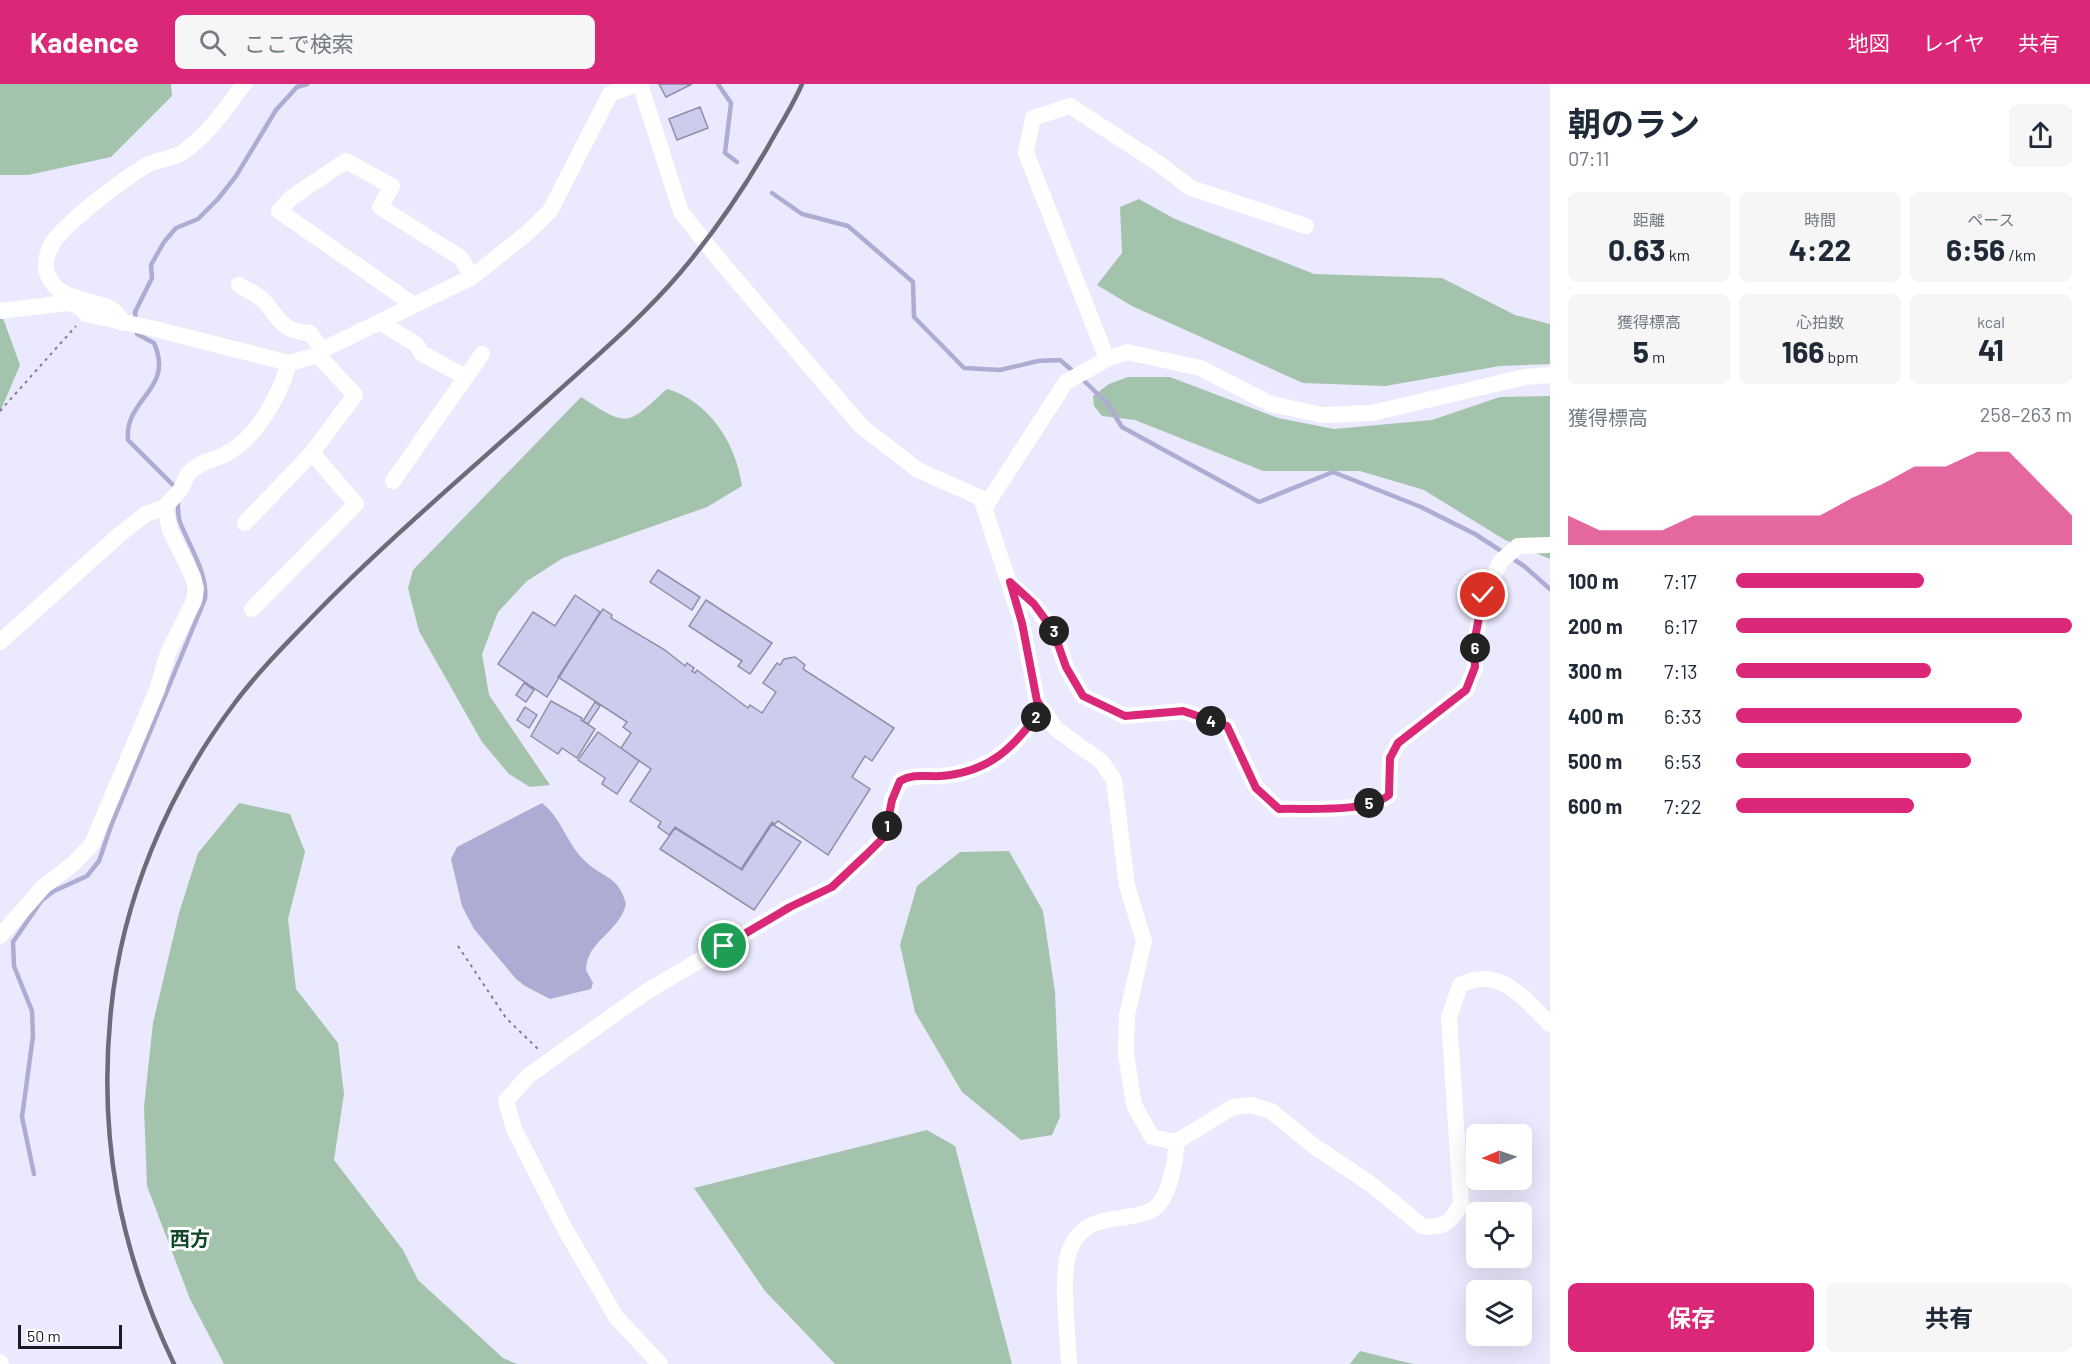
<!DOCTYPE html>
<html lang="ja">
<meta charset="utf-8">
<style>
:root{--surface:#fff;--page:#f6f6f7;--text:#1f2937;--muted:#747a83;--accent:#db2777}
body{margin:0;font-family:Barlow,"Noto Sans JP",sans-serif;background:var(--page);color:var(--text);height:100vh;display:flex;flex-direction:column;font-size:22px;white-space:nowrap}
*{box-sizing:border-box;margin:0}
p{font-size:20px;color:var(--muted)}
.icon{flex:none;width:33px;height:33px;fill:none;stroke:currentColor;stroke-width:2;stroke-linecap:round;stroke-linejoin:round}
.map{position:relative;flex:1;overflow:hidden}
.drawer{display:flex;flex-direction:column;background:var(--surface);width:540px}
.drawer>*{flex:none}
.needle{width:39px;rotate:268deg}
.controls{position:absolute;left:1466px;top:1040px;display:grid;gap:12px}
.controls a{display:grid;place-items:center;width:66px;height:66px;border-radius:9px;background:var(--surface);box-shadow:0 6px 24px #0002;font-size:30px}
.scale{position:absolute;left:18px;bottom:15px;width:104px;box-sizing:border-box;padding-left:6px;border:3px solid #1b1b26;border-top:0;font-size:16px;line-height:21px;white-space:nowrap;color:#1b1b26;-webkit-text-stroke:4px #fff;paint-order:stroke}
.pin{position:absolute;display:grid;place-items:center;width:51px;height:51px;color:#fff;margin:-26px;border:3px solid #fff;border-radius:50%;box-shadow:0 2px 6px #0007}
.km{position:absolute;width:30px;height:30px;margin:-15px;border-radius:50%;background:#222;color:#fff;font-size:16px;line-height:30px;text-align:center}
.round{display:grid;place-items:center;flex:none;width:63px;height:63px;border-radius:9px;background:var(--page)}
.summary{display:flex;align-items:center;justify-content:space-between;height:102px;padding:0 18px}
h1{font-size:33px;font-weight:700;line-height:45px}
.stats{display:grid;grid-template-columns:repeat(3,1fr);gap:9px;height:102px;padding:6px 18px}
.stats div{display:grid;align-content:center;border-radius:9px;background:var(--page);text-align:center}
.stats b{font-size:30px;font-weight:700}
.stats small{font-size:16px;font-weight:400}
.stats p{font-size:16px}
.chart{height:168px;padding:12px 18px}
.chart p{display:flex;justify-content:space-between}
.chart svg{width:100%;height:108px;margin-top:6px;fill:var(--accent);opacity:.7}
.primary-button{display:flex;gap:12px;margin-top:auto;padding:12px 18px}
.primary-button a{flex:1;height:69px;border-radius:9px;background:var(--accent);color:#fff;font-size:24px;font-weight:700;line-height:69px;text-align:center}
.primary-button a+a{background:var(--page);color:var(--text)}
ul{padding:0 18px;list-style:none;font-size:20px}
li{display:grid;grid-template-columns:96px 72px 1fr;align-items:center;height:45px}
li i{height:15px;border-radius:8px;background:var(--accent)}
header{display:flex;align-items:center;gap:36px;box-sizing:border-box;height:84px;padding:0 30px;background:var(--accent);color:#fff}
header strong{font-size:28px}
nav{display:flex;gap:33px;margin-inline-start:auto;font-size:21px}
.search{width:420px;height:54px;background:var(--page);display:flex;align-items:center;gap:15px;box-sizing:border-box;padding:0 21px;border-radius:9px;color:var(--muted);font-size:22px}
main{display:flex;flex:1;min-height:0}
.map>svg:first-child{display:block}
.green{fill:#a4c3ac}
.water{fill:#aeacd2}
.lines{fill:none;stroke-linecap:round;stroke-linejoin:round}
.stream{stroke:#aeacd2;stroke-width:4.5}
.building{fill:#cdccec;stroke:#908eac;stroke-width:1.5}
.path{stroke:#7d7d8c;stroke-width:2;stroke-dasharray:3 4.5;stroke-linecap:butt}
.minor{stroke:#fff;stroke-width:16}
.rail{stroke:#6b6b79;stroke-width:4.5}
.route-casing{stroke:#fff;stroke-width:12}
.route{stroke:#db2777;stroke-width:8}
.labels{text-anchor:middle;stroke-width:6;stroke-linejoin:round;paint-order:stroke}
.quarter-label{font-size:20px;font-weight:bold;fill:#0f4727;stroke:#fff}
</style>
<header>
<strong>Kadence</strong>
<div class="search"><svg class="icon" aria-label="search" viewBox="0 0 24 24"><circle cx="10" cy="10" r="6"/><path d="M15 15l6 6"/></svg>ここで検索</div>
<nav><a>地図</a><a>レイヤ</a><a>共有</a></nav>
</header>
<main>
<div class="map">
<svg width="1550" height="1280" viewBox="0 0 1550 1280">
<rect width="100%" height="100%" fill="#eae9fd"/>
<path class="green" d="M0,0H171L172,12L111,73L28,91H0Z
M1139,115L1175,135L1314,190L1442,194L1515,231L1550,240V280L1500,282L1385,302L1303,299L1132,222L1097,201L1122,169L1120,123Z
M0,226L20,281L0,328Z
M1128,293H1170L1278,334L1334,345L1432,336L1500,313L1550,312V475L1505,456L1424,406L1360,387H1263L1135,336L1102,332L1094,322L1093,312L1109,300Z
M667,305C709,317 736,359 742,402L707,423L563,474L527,497L498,528L482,570L489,611L550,701L530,703L509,690L482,658L419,547L408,504L413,486L581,313C629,344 626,342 667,305Z
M239,719L290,730L305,768L288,835L296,905L338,959L344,1010L334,1076L403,1166L418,1196L503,1274L517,1280H224L190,1215L147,1102L144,1023L153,939L179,829L198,769Z
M1009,767L1043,827L1055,908L1060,1033L1052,1051L1021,1056L962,1008L915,928L900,861L917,802L960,768Z
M927,1046L955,1062L1012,1280H835L765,1207L694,1104Z
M1360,1267L1413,1280H1350Z"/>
<path class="water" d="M542,719C561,734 567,759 583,775C601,794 619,791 626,820C619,849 587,856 586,886L593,899L591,905L550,915L525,902L516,895L474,845L462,822L451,775L457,763Z"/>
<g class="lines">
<path class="stream" d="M718,0L731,19L725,69L737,78
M772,109L802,130L848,142L913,198L914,233L964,284L1000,286L1038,277L1060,276L1074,288
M136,238L135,228L152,194L151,181L164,158L176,144L198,135L218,115L236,92L276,26L297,3L307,0
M137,246V250L154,259C175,306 124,314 128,356L174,402L175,406
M1080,293L1107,319L1122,343L1259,418L1333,388L1421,423L1475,450L1524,482L1550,505
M34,1090L22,1033L33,952L32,927L14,882L13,858L42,816L54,807L87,792L99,777L111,742L205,515C208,489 189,462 180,438C177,431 179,422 177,414"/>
</g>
<path class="building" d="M659,0H692L666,13Z
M700,23L708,44L677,56L669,35Z
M658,486L700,513L692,526L650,498Z
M575,511L600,528L547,613L498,580L533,528L555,542Z
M706,516L772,559L750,590L738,582L742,577L689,542Z
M603,525L612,531L611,534L665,566L685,582L687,579L694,584L692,587L695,589L697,586L748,624L750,621L762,629L776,608L763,599L777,579L780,581L784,575L795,573L805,581L803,585L894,644L872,677L865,672L852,693L870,705L828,771L778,737L775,740L772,738L741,785L675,743L669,751L658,743L661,738L630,717L651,685L621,664L631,649L623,643L627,638L558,593Z
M524,599L534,606L526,618L516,611Z
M551,617L582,634L581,636L595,645L577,674L562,664L558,670L531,652Z
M595,618L600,622L588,640L583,637Z
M525,623L537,631L529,644L517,636Z
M598,648L639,677L617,710L602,700L605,694L578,676Z
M772,740L801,758L754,826L660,765L675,744L742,786Z"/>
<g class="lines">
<path class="path" d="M0,327L76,242
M458,862L506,934L539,966"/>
<path class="minor" d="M640,0L681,128L721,178L861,342L918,386L981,414L1022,539L1037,617L1056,645L1102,678L1114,696L1127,802L1144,857L1127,931L1126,970L1134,1021L1152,1053L1176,1058L1233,1023L1251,1021L1271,1027L1314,1062L1372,1101L1422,1142C1444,1145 1452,1138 1461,1119L1449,933L1460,901C1500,881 1523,914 1550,940
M239,201C247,206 257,210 264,217C281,236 281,247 310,249L322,266
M64,210L66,219L79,222L86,230L155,245L289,279L318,271L322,266L472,193L526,150L550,127L610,10L638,0
M414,221L279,127L292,113L346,77L392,102L380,123L461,174L472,193
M0,227L66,219
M380,238L417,261L421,269L466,293
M122,239C113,208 60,227 47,189C44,179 48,167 53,158C69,136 121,97 145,82C157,75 174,75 183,68C208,51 226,24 244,0
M1107,275L1026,69L1033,34L1070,22L1158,79L1191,104L1306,142
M393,397L482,270
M985,423L1066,298L1107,275L1127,268L1200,284L1271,320L1323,331L1372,329L1525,293L1550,291
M245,439L312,369L355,311L318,271
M1011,500L1034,521L1053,546L1066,583L1083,612L1125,632L1183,627L1227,642L1256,703L1279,725C1308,724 1367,729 1389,711L1390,674L1398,659L1466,606L1475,583V560L1483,511L1501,477L1518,462L1550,461
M252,525L356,420L312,369
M0,558L119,451L146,430L165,423
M0,852L44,802L73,780L92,760L157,606L168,569L194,517L196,505L193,493L170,446L165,423C170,417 176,411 181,405C184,400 185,393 189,389C198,378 215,376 226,370C258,352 279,313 289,279
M0,1278L1,1280
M660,1280L616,1233L565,1145L514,1045L506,1017L528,992L646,908L790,823L832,803L885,752L892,716L900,697C914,690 926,693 941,692C990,688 1015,663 1042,624
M1069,1280C1068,1252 1060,1189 1070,1165C1086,1128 1117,1139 1148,1128C1169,1121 1176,1077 1176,1058"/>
<path class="rail" d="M174,1280C119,1165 98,1053 111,926C122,816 168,708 234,620C257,589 285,561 312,533C386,457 467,389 546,318C592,276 640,236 680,189C714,149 743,106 769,61C780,41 793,21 802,0"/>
</g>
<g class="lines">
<defs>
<path id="route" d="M724,862L790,823L832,803L867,770L885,752L892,716L900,697C914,689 926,693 941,692C990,688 1015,663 1042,624L1037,617L1022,539L1010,498L1034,520L1053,546L1066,583L1083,612L1125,632L1183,627L1227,642L1256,704L1279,725C1308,724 1367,729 1389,711L1390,674L1398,659L1466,606L1475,583L1474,560L1483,511"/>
</defs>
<use href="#route" class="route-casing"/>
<use href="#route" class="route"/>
</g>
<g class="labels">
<g class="quarter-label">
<text x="190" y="1162">西方</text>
</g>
</g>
</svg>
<div class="controls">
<a><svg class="needle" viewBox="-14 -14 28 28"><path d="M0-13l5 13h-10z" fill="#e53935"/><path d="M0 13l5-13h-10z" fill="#747a83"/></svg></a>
<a><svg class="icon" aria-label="locate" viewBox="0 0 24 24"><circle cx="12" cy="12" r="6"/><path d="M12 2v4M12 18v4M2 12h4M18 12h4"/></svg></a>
<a><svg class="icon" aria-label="layers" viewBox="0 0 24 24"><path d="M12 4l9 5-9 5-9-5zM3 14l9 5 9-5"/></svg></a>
</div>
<div class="scale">50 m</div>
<div class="pin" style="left:724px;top:862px;background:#1e9e55"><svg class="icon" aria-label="arrive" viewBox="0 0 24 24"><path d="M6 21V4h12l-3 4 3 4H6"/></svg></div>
<div class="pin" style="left:1483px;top:511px;background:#d93025"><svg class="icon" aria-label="check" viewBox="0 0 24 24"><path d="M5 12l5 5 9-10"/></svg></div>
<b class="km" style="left:887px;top:742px">1</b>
<b class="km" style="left:1036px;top:633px">2</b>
<b class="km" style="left:1054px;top:547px">3</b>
<b class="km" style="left:1211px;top:637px">4</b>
<b class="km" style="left:1369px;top:719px">5</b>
<b class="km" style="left:1475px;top:564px">6</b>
</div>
<section class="drawer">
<div class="summary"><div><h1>朝のラン</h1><p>07:11</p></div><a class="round"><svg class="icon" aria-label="share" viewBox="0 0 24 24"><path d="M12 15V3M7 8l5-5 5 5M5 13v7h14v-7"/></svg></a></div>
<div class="stats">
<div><p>距離</p><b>0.63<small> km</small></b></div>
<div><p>時間</p><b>4:22</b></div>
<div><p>ペース</p><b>6:56<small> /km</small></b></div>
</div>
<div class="stats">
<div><p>獲得標高</p><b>5<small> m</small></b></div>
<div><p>心拍数</p><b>166<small> bpm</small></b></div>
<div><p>kcal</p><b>41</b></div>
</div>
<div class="chart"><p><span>獲得標高</span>258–263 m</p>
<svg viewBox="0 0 160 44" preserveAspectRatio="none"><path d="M0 44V32L10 38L20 38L30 38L40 32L50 32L60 32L70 32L80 32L90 25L100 19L110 12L120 12L130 6L140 6L150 19L160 32V44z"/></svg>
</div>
<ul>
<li><b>100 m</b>7:17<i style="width:56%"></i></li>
<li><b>200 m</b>6:17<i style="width:100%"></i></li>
<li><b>300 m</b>7:13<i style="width:58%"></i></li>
<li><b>400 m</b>6:33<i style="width:85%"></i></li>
<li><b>500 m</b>6:53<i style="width:70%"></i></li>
<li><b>600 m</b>7:22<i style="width:53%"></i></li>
</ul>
<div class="primary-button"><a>保存</a><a>共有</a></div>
</section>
</main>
